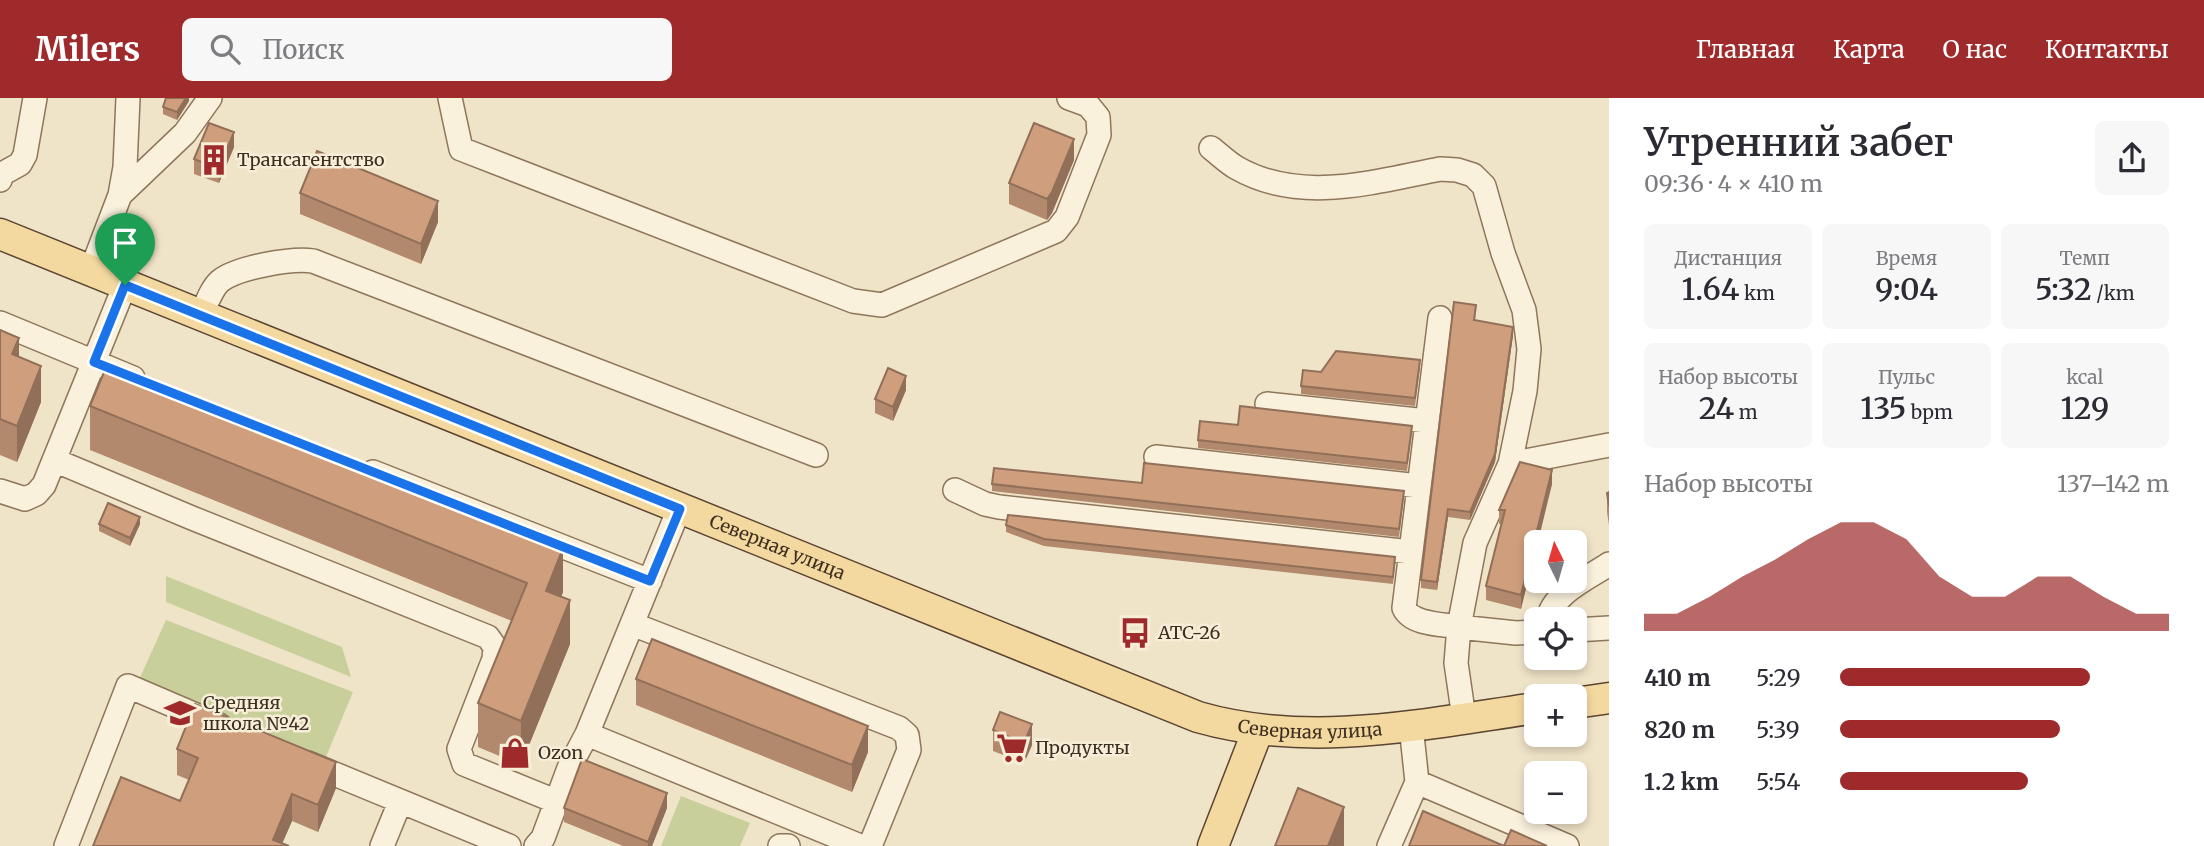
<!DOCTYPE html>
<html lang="ru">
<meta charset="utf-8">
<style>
:root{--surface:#fff;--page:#f7f7f7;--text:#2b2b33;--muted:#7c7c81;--accent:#9e2a2b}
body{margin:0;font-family:Merriweather,serif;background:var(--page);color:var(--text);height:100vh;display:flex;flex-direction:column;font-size:26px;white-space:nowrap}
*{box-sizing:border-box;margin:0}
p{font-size:23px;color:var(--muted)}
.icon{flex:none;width:38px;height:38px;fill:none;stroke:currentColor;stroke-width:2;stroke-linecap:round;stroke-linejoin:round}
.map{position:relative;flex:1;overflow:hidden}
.panel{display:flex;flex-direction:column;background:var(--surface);width:595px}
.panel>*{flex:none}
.needle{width:46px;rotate:355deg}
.fabs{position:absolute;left:1524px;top:432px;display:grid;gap:14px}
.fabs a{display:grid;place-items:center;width:63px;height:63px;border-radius:10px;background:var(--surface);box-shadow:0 4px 10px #0003;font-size:35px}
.pin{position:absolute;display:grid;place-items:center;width:60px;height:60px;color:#fff;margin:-72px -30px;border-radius:50% 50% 50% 0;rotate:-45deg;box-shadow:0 0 7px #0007}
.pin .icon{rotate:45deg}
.round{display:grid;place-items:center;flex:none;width:74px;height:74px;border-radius:10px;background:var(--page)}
.overview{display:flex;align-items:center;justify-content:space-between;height:119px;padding:0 35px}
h1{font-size:38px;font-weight:600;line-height:52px}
.stats{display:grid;grid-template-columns:repeat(3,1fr);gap:10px;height:119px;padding:7px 35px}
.stats div{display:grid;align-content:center;border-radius:10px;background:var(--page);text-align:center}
.stats b{font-size:30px;font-weight:600}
.stats small{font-size:19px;font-weight:400}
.stats p{font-size:19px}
.chart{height:196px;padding:14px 35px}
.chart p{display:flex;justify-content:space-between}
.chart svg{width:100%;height:126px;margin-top:7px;fill:var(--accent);opacity:.7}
ul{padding:0 35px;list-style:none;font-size:23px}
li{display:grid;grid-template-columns:112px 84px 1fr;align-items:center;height:52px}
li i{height:18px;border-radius:9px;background:var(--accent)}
header{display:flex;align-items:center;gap:42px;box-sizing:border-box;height:98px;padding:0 35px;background:var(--accent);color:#fff}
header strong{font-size:33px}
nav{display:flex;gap:38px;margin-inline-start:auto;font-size:24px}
.search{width:490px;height:63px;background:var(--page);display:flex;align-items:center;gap:18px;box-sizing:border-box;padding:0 24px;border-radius:10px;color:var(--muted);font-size:26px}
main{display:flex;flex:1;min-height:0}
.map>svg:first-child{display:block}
.green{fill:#c9cf9b}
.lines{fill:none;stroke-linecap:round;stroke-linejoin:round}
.minor-casing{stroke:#8d765c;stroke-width:26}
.major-casing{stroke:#5b4430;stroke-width:33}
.minor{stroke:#faf1dc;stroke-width:23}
.major{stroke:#f3d9a0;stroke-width:30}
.wall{fill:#b2896c}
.shaded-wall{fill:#916f58}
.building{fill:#cf9f7d;stroke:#916f58;stroke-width:2}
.route-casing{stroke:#fff;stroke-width:14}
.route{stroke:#1a73e8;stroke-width:9}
.labels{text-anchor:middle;stroke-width:5;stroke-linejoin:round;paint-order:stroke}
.poi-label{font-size:18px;fill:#3d2e20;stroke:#f7eed8;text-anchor:start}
.street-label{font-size:18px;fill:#3d2e20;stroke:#f7eed8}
</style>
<header>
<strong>Milers</strong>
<div class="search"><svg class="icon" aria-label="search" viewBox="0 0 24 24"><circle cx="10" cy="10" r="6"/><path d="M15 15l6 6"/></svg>Поиск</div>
<nav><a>Главная</a><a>Карта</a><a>О нас</a><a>Контакты</a></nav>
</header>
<main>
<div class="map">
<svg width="1609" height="748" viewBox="0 0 1609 748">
<rect width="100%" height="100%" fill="#f0e4c8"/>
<path class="green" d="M166,478L342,549L351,579L166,504Z
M166,522L353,594L326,659L138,584Z
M681,698L750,725L740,748H661Z"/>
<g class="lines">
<defs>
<path id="minor" d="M450,0L461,51L853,203L882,207L1056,133L1067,119L1099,37L1098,19L1088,7L1069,0
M1211,50C1220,57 1228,65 1237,70C1300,106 1373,84 1440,71L1457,72L1473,77L1484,88L1503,155L1524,212L1529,251L1525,293L1510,366L1475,445L1459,529L1516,535L1536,534
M0,82L2,76L20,66L25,57L35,0
M120,97L185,35L210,0
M91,173L120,97L125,69L128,0
M201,218C206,207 211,191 220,183C238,169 292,160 313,163L816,357
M1440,220L1404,510C1412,527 1443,526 1459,529L1456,565L1464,620
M0,225L133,280
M1267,306L1427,323
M1156,359L1419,388
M54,362L192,420L488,539L495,549L494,561L459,651L464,666L555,703
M1510,366L1609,347
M373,374L650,483
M955,392L985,406L999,409L1411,454
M0,393L25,401L36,396L44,387L125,187
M1548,522C1552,495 1589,480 1609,466
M632,526L899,630L907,637L909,652L870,748
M1575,532L1609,530
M587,636L860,748
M308,665L509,748
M1417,684L1567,748
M66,748L128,588L219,627
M382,748L400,704
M536,748L543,740L569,670L587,636L679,411
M780,748H788
M1389,748L1417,684L1411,628"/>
<g id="major">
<path id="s1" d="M0,136L1198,619C1309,651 1424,626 1536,610"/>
<path d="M1575,605L1609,600"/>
<path d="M1213,748L1258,632"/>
</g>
</defs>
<use href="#minor" class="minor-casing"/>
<use href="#major" class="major-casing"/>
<use href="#minor" class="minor"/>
<use href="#major" class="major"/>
</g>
<path class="wall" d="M189,0V3L177,22L163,16V9Z
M234,49L219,85L194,76V61Z
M1074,62L1052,115L1047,122L1009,106V85Z
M300,95L438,124L421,166L300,116Z
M1476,215L1475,223L1513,237L1495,364L1470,422L1448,419L1437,492L1421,490V482Z
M0,232L19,259L41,304L17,364L0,357Z
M1420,270L1415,308L1301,296V288L1321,274Z
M906,292L893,323L875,315V301Z
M90,308L563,494L561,499L570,546L521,667L478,649V605L512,523L90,352Z
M1238,327L1412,335L1407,373L1198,350V342Z
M1142,385L1404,400L1399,439L992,393V386Z
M1552,386L1536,444V449L1521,511L1486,502V488L1501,426H1499V412Z
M1609,394V427L1607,414V395Z
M99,426H140L130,448L99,433Z
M1006,427L1395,466L1393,486L1044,448L1006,434Z
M636,581L868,654L852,694L636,607Z
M993,632L1032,647L1024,665L993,653Z
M177,651L336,690L318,734L292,723L282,746L180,703L189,682L177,677Z
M564,710H667L652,748H623L564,724Z"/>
<path class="shaded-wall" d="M186,0H189V3L177,22V14Z
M234,34V49L219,85V71Z
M1074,41V62L1052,115L1047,122V101Z
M438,103V124L421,166V146Z
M1513,229V237L1495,364L1470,422V414Z
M19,240V276L12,256Z
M41,268V304L17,364V328Z
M906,278V292L893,323V309Z
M1552,372V386L1538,444H1536V449L1521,511V497Z
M1448,411V419L1437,492V484Z
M140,419V426L130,448V440Z
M563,450V494L546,537V493Z
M570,502V546L521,667V623Z
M1032,626V647L1024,665V645Z
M868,628V654L852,694V667Z
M336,664V690L318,734V707Z
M667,695V710L652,748H648V744Z
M292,696V723L281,748L273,742Z
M1344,709V748H1328Z"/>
<path class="building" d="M166,0H186L177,14L163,9Z
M209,25L234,34L219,71L194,61Z
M1034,25L1074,41L1052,94L1047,101L1009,85Z
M317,53L438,103L421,146L300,95Z
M1454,204L1476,207L1474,222L1513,229L1495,356L1470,414L1448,411L1437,484L1421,482Z
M0,232L19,240L12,256L41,268L17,328L0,321Z
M1336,253L1420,262L1415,300L1301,288L1303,272L1321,274Z
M107,267L563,450L546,493L570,502L521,623L478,605L527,485L90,308Z
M888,270L906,278L893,309L875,301Z
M1240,308L1412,328L1407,365L1198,342L1200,323L1238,327Z
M1520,364L1552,372L1521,497L1486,488L1505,412H1499Z
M1144,365L1404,393L1399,431L992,386L994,370L1142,385Z
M1609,394V408L1607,395Z
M108,405L140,419L130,440L99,426Z
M1008,417L1395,459L1393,479L1044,441L1006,427Z
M652,541L868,628L852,667L636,581Z
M195,606L336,664L318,707L292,696L273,742L289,748H93L121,679L180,703L198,660L177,651Z
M1000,614L1032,626L1024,645L993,632Z
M582,661L667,695L648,744L564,710Z
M1298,690L1344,709L1328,748H1275Z
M1423,713L1504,748H1409Z
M1511,732L1547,748H1504Z"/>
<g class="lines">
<defs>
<path id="route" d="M125,187L680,411L650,483L94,264Z"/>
</defs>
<use href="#route" class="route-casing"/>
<use href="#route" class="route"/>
</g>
<defs>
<symbol id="building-bare" viewBox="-9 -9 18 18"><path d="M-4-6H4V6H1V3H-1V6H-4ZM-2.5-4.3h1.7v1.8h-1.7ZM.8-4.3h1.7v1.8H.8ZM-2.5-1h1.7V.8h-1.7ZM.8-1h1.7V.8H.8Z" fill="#9e2a2b" stroke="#f7eed8" stroke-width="2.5" paint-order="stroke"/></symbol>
<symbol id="bus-bare" viewBox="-9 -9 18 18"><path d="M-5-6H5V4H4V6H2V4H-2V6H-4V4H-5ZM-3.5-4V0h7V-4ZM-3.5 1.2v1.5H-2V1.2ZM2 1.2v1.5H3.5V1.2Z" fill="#9e2a2b" stroke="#f7eed8" stroke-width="2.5" paint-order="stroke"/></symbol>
<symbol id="school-bare" viewBox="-9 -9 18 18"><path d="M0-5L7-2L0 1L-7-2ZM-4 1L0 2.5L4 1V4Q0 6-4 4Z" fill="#9e2a2b" stroke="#f7eed8" stroke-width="2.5" paint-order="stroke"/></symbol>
<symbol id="supermarket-bare" viewBox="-9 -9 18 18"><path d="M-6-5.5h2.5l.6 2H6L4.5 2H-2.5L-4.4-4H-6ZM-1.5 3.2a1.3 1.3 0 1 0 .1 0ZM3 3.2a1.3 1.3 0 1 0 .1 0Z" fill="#9e2a2b" stroke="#f7eed8" stroke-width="2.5" paint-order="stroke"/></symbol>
<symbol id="shop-bare" viewBox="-9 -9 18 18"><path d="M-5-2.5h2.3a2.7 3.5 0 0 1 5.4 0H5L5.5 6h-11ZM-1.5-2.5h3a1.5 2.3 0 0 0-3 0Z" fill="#9e2a2b" stroke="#f7eed8" stroke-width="2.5" paint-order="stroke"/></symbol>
</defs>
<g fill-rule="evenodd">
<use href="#building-bare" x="192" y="40" width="44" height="44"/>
<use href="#bus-bare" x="1113" y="513" width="44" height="44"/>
<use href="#school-bare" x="158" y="593" width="44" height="44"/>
<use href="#supermarket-bare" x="990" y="628" width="44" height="44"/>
<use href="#shop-bare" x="493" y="633" width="44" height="44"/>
</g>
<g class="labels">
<g class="poi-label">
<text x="237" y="68">Трансагентство</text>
<text x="1158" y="541">АТС-26</text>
<text x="203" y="611">Средняя<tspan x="203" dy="21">школа №42</tspan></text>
<text x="1035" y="656">Продукты</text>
<text x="538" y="661">Ozon</text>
</g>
<g class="street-label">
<text dy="6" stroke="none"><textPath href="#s1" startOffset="838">Северная улица</textPath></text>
<text dy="6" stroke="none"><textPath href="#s1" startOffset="1405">Северная улица</textPath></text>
</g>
</g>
</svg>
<div class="fabs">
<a><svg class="needle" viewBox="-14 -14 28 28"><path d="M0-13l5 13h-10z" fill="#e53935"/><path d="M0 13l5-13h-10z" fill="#7c7c81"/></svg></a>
<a><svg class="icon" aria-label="locate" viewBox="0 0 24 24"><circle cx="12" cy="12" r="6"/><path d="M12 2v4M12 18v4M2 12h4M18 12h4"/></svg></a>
<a>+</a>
<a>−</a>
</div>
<div class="pin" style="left:125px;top:187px;background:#1e9e55"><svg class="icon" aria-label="arrive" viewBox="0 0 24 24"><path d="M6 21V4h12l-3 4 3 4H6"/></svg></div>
</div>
<section class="panel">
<div class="overview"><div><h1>Утренний забег</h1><p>09:36 · 4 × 410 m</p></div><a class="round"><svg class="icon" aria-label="share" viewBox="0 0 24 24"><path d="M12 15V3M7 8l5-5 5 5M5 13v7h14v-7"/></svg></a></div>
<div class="stats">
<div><p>Дистанция</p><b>1.64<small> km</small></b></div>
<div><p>Время</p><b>9:04</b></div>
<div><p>Темп</p><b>5:32<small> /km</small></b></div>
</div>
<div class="stats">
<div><p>Набор высоты</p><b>24<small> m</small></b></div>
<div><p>Пульс</p><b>135<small> bpm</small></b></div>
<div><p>kcal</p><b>129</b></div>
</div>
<div class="chart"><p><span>Набор высоты</span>137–142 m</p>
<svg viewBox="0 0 160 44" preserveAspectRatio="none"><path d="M0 44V38L10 38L20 32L30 25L40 19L50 12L60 6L70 6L80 12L90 25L100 32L110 32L120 25L130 25L140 32L150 38L160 38V44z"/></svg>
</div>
<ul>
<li><b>410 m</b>5:29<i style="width:76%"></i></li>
<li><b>820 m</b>5:39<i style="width:67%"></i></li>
<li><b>1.2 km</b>5:54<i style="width:57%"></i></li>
</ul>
</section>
</main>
